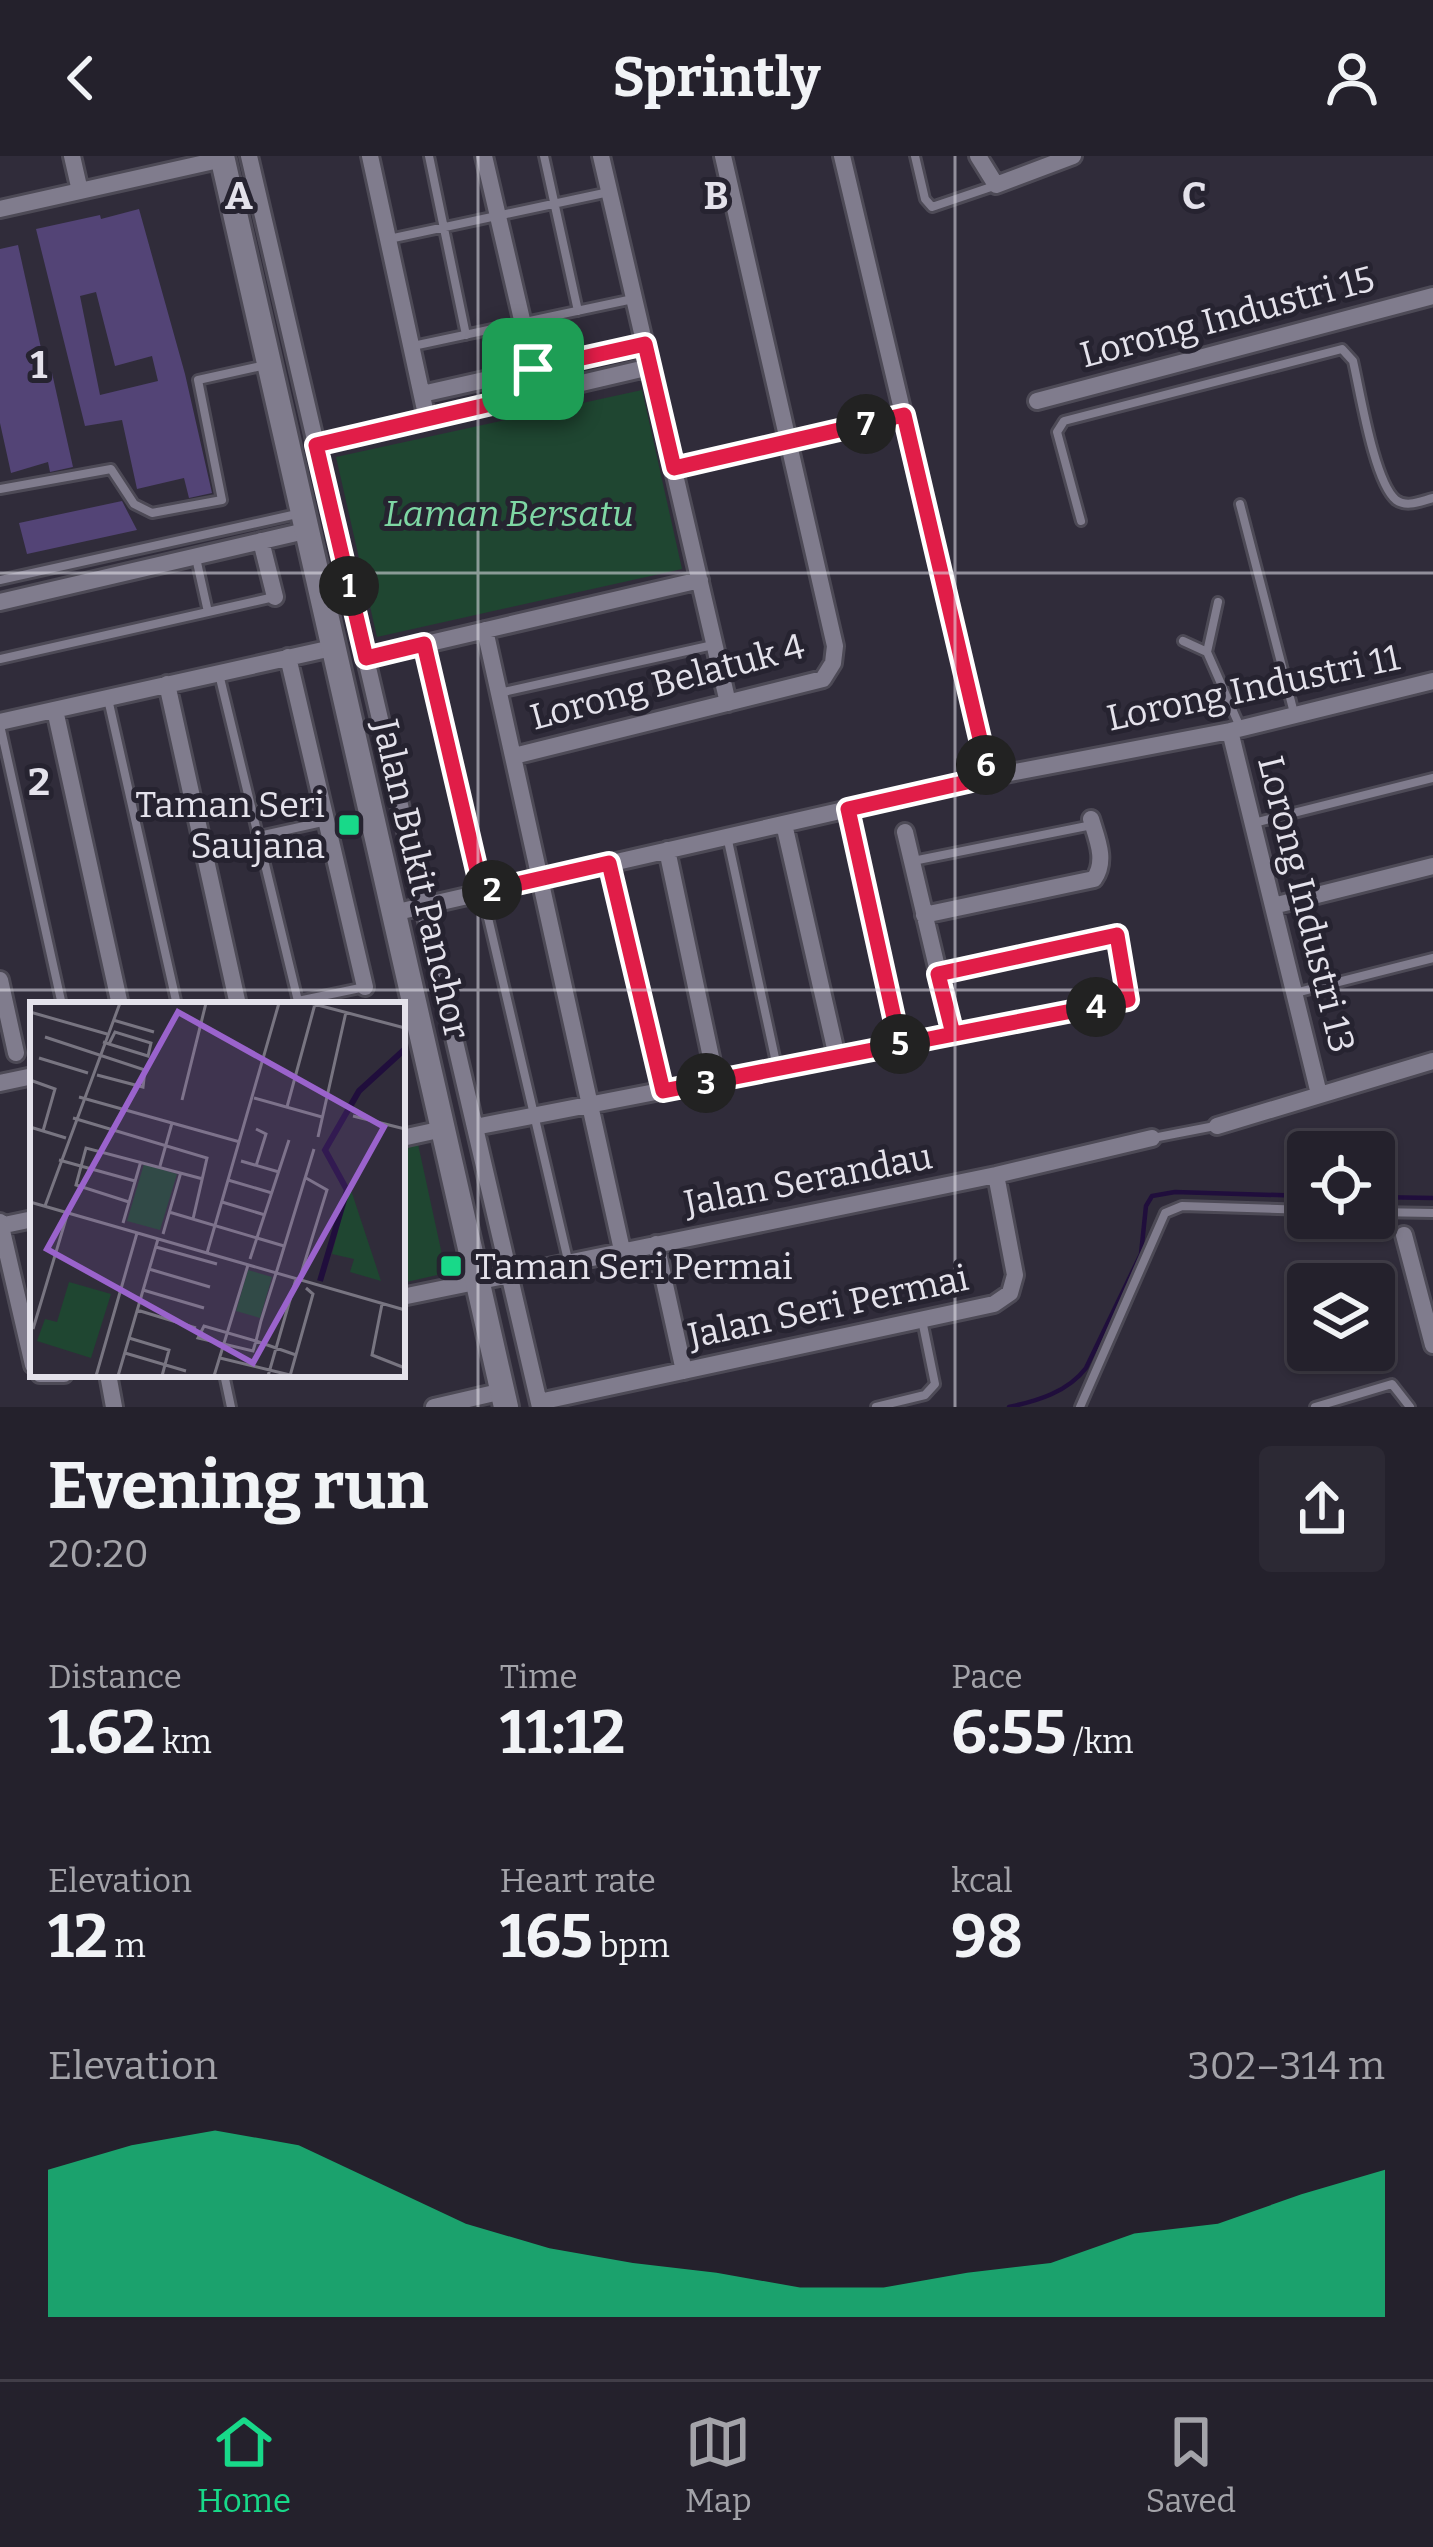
<!DOCTYPE html>
<meta charset="utf-8">
<style>
:root{--surface:#24212c;--page:#2c2934;--text:#f1f3f6;--muted:#a3a3a9;--line:#413e48;--accent:#18d989}
body{margin:0;font-family:Bitter,serif;background:var(--page);color:var(--text);height:100vh;display:flex;flex-direction:column;font-size:45px;white-space:nowrap}
*{box-sizing:border-box;margin:0}
p{font-size:39px;color:var(--muted)}
.icon{flex:none;width:66px;height:66px;fill:none;stroke:currentColor;stroke-width:2;stroke-linecap:round;stroke-linejoin:round}
.map{position:relative;height:1251px;overflow:hidden}
.panel{display:flex;flex-direction:column;background:var(--surface);flex:1}
.panel>*{flex:none}
.tools{position:absolute;left:1287px;top:975px;display:grid;gap:24px}
.tools a{display:grid;place-items:center;width:108px;height:108px;border-radius:12px;background:var(--surface);box-shadow:0 3px 9px #0004,0 0 0 3px var(--line);font-size:60px}
.pin{position:absolute;display:grid;place-items:center;width:102px;height:102px;color:#fff;margin:-51px;border-radius:24px;box-shadow:0 6px 18px #0006}
.km{position:absolute;width:60px;height:60px;margin:-30px;border-radius:50%;background:#222;color:#fff;font-size:33px;line-height:60px;text-align:center}
.round{display:grid;place-items:center;flex:none;width:126px;height:126px;border-radius:12px;background:var(--page)}
.overview{display:flex;align-items:center;justify-content:space-between;height:204px;padding:0 48px}
h1{font-size:66px;font-weight:700;line-height:90px}
.metrics{display:grid;grid-template-columns:repeat(3,1fr);gap:18px;height:204px;padding:12px 48px}
.metrics div{display:grid;align-content:center}
.metrics b{font-size:60px;font-weight:700}
.metrics small{font-size:33px;font-weight:400}
.metrics p{font-size:33px}
.chart{height:336px;padding:24px 48px}
.chart p{display:flex;justify-content:space-between}
.chart svg{width:100%;height:216px;margin-top:12px;fill:var(--accent);opacity:.7}
header{display:flex;justify-content:space-between;align-items:center;height:156px;padding:0 48px;background:var(--surface);font-size:54px;font-weight:700}
.tabs{display:flex;justify-content:space-around;align-items:center;height:168px;border-top:3px solid var(--line);background:var(--surface);font-size:33px;color:var(--muted)}
.tabs a{display:grid;justify-items:center;gap:6px}
.tabs .active{color:var(--accent)}
.map>svg:first-child{display:block}
.green{fill:#1f4631}
.lines{fill:none;stroke-linecap:round;stroke-linejoin:round}
.stream{stroke:#200e3c;stroke-width:4.5}
.building{fill:#534476;fill-rule:evenodd}
.lane-casing{stroke:#4d4a56;stroke-width:14}
.street-casing{stroke:#4d4a56;stroke-width:22}
.secondary-casing{stroke:#4d4a56;stroke-width:30}
.lane{stroke:#807c8d;stroke-width:8}
.street{stroke:#807c8d;stroke-width:16}
.secondary{stroke:#807c8d;stroke-width:24}
.route-casing{stroke:#fff;stroke-width:24}
.route{stroke:#e11d48;stroke-width:15}
.grid{fill:none;stroke:#e4e2eb;stroke-width:3;stroke-opacity:0.55}
.poi-dot{fill:#18d989;stroke:#262330;stroke-width:4.5}
.labels{text-anchor:middle;stroke-width:10;stroke-linejoin:round;paint-order:stroke}
.street-label{font-size:36px;fill:#e4e2eb;stroke:#262330}
.park-label{font-size:36px;font-style:italic;fill:#7ed7a4;stroke:#262330}
.poi-label{font-size:36px;fill:#e4e2eb;stroke:#262330;text-anchor:end}
.inset-river{fill:none;stroke:#200e3c;stroke-width:6}
.inset-road{fill:none;stroke:#787581;stroke-width:3}
.view{fill:#9a63cc;fill-opacity:0.15;stroke:#9a63cc;stroke-width:6}
.inset-edge{fill:none;stroke:#e4e2eb;stroke-width:6}
.grid-label{font-size:39px;text-anchor:middle;font-weight:bold;fill:#e4e2eb;stroke:#262330;stroke-width:10;stroke-linejoin:round;paint-order:stroke}
</style>
<header><svg class="icon" aria-label="back" viewBox="0 0 24 24"><path d="M15 5l-7 7 7 7"/></svg>Sprintly<svg class="icon" aria-label="person" viewBox="0 0 24 24"><circle cx="12" cy="8" r="4"/><path d="M4 21q1-7 8-7t8 7"/></svg></header>
<div class="map">
<svg width="1433" height="1251" viewBox="0 0 1433 1251">
<rect width="100%" height="100%" fill="#302c3a"/>
<path class="green" d="M642,234L682,413L377,481L336,301Z
M418,988L446,1117L402,1127V992Z"/>
<g class="lines">
<path class="stream" d="M1374,1041L1433,1042
M1009,1251C1037,1245 1068,1236 1086,1212L1141,1098L1146,1050L1152,1040L1175,1036L1308,1040"/>
</g>
<path class="building" d="M139,53L185,218L212,337L189,342L184,322L137,333L122,264L85,270L36,73L100,59L101,63ZM96,136L115,210L152,200L158,225L100,239L80,140Z
M18,89L47,219L52,217L73,311L50,316L48,306L11,317L0,267V93Z
M122,345L137,374L27,398L19,367Z"/>
<g class="lines">
<defs>
<path id="lane" d="M429,0L466,179
M544,0L578,155
M915,0L925,43L932,51L994,30
M389,83L609,36
M413,190L633,143
M0,333L111,313L134,348L152,357L222,344L198,224L266,209
M1240,348L1294,557
M1081,365L1057,276L1064,265L1342,193L1353,205C1360,235 1374,326 1396,344C1407,352 1421,345 1433,342
M196,402L208,456L274,441
M0,424L297,358
M1218,446L1207,496L1240,571
M1183,485L1207,496
M424,488L568,1104
M0,503L208,456
M219,518L298,845L365,831
M499,537L713,489
M108,543L177,849
M0,569L62,849
M849,656L899,887
M1254,667L1433,622
M259,680L327,665
M727,680L777,911
M913,705L1092,669
M610,709L663,933
M940,818L1117,779L1128,844
M1295,837L1433,802
M1153,982L1215,970
M1374,1056L1433,1057
M224,1218L231,1251
M876,1251L925,1239L935,1228L922,1164
M1080,1251L1165,1057L1182,1050L1308,1054
M1315,1251L1392,1228L1410,1251"/>
<path id="street" d="M72,0L80,35
M249,0L540,1251
M370,0L427,263
M484,0L539,237
M601,0L728,547
M842,0L989,621
M978,0L996,29L1073,0
M0,53L223,3
M422,238L645,188
M1037,245L1433,140
M317,289L650,211
M674,312L904,259
M261,385L275,441
M0,446L305,375
M485,474L622,1094
M288,501L365,831
M366,502L700,424
M167,528L238,849
M55,554L120,849
M0,566L332,492
M1230,575L1319,938
M514,600L823,523L833,507L835,490L723,0
M784,668L837,901
M905,676L953,879
M667,694L716,925
M1273,750L1433,710
M393,757L989,621L1230,575L1433,525
M924,759L1094,723C1107,705 1097,683 1091,663
M0,824L16,897
M0,927L33,920
M1217,970L1433,905
M475,971L1128,844
M402,982L443,973
M0,1066L33,1209
M0,1070L33,1063
M1404,1079L1433,1189
M656,1088L684,1215
M402,1141L996,1019L1152,982
M40,1218H64
M108,1218L114,1251
M539,1246L994,1148L1010,1137L1015,1119L996,1019
M434,1251L503,1235"/>
<path id="secondary" d="M222,0L506,1251"/>
</defs>
<use href="#lane" class="lane-casing"/>
<use href="#street" class="street-casing"/>
<use href="#secondary" class="secondary-casing"/>
<use href="#lane" class="lane"/>
<use href="#street" class="street"/>
<use href="#secondary" class="secondary"/>
</g>
<g class="lines">
<defs>
<path id="route" d="M533,213L538,237L316,289L366,502L424,488L482,736L609,707L663,935C818,905 973,874 1128,844L1117,779L938,818L953,878L900,889L848,653L989,621L904,259L674,312L645,188L533,213"/>
</defs>
<use href="#route" class="route-casing"/>
<use href="#route" class="route"/>
</g>
<path class="grid" d="M478,0V1251M955,0V1251M0,417H1433M0,834H1433"/>
<g class="poi-dot">
<rect x="337" y="657" width="24" height="24" rx="6"/>
<rect x="439" y="1098" width="24" height="24" rx="6"/>
</g>
<g class="labels">
<g class="street-label">
<text transform="translate(1227 160) rotate(-15)" y="13">Lorong Industri 15</text>
<text transform="translate(667 525) rotate(-15)" y="13">Lorong Belatuk 4</text>
<text transform="translate(1253 531) rotate(-12)" y="13">Lorong Industri 11</text>
<text transform="translate(422 723) rotate(77)" y="13">Jalan Bukit Panchor</text>
<text transform="translate(1307 748) rotate(76)" y="13">Lorong Industri 13</text>
<text transform="translate(808 1023) rotate(-11)" y="13">Jalan Serandau</text>
<text transform="translate(828 1150) rotate(-12)" y="13">Jalan Seri Permai</text>
</g>
<g class="park-label">
<text x="509" y="370">Laman Bersatu</text>
</g>
<g class="poi-label">
<text x="325" y="661">Taman Seri<tspan x="325" dy="41">Saujana</tspan></text>
<text x="475" y="1123" text-anchor="start">Taman Seri Permai</text>
</g>
</g>
<g transform="translate(30 846)">
<rect width="375" height="375" fill="#302c3a"/>
<path d="M114,162L147,172L130,228L97,219ZM319,187L321,188L351,279L320,270L324,257L302,252ZM218,268L242,275L230,316L206,309ZM39,280L81,292L61,356L7,339L15,317L27,320Z" fill="#1f4631"/>
<path class="inset-river" d="M290,279L317,188L295,148L329,89L375,47"/>
<path class="inset-road" d="M280,1L375,26M0,10L77,32M83,18L124,30M15,35L115,68L113,85L67,73M73,40L79,42L118,54L121,41L85,30L79,42M9,56L58,71M0,78L25,87L13,129M49,95L210,140M224,96L292,115M152,98L176,1M257,105L285,2M323,114L375,127M43,116L177,156L163,217M0,125L36,136M226,127L236,132L226,164M288,135L316,10M29,158L105,179M211,159L249,170M130,164L142,121M198,178L242,191M0,200L375,308M99,200L46,183L56,146L173,177M192,200L235,213M15,204L90,1M139,210L254,244M93,221L111,159M133,232L151,170M126,245L187,262M177,251L249,1M220,257L259,138M119,267L180,285M271,272L297,188L276,176M113,288L174,306M352,302L342,353L375,366M107,308L166,326M3,327L38,210M99,336L139,348L132,374M95,351L156,369M266,353L226,339L174,324L168,336L223,349L226,339L231,319L248,265L284,147M190,356L260,373M66,374L107,231M88,374L128,237M184,374L218,263M238,374L266,277M260,374L283,292L276,286"/>
<path class="view" d="M148,10L354,125L223,361L17,247Z"/>
<rect width="375" height="375" class="inset-edge"/>
</g>
<g class="grid-label">
<text x="239" y="53">A</text>
<text x="716" y="53">B</text>
<text x="1194" y="53">C</text>
<text x="39" y="222">1</text>
<text x="39" y="639">2</text>
</g>
</svg>
<div class="tools">
<a><svg class="icon" aria-label="locate" viewBox="0 0 24 24"><circle cx="12" cy="12" r="6"/><path d="M12 2v4M12 18v4M2 12h4M18 12h4"/></svg></a>
<a><svg class="icon" aria-label="layers" viewBox="0 0 24 24"><path d="M12 4l9 5-9 5-9-5zM3 14l9 5 9-5"/></svg></a>
</div>
<div class="pin" style="left:533px;top:213px;background:#1e9e55"><svg class="icon" aria-label="arrive" viewBox="0 0 24 24"><path d="M6 21V4h12l-3 4 3 4H6"/></svg></div>
<b class="km" style="left:349px;top:430px">1</b>
<b class="km" style="left:492px;top:734px">2</b>
<b class="km" style="left:706px;top:927px">3</b>
<b class="km" style="left:1096px;top:851px">4</b>
<b class="km" style="left:900px;top:888px">5</b>
<b class="km" style="left:986px;top:609px">6</b>
<b class="km" style="left:866px;top:268px">7</b>
</div>
<section class="panel">
<div class="overview"><div><h1>Evening run</h1><p>20:20</p></div><a class="round"><svg class="icon" aria-label="share" viewBox="0 0 24 24"><path d="M12 15V3M7 8l5-5 5 5M5 13v7h14v-7"/></svg></a></div>
<div class="metrics">
<div><p>Distance</p><b>1.62<small> km</small></b></div>
<div><p>Time</p><b>11:12</b></div>
<div><p>Pace</p><b>6:55<small> /km</small></b></div>
</div>
<div class="metrics">
<div><p>Elevation</p><b>12<small> m</small></b></div>
<div><p>Heart rate</p><b>165<small> bpm</small></b></div>
<div><p>kcal</p><b>98</b></div>
</div>
<div class="chart"><p><span>Elevation</span>302–314 m</p>
<svg viewBox="0 0 160 44" preserveAspectRatio="none"><path d="M0 44V14L10 9L20 6L30 9L40 17L50 25L60 30L70 33L80 35L90 38L100 38L110 35L120 33L130 27L140 25L150 19L160 14V44z"/></svg>
</div>
</section>
<nav class="tabs">
<a class="active"><svg class="icon" aria-label="home" viewBox="0 0 24 24"><path d="M3 11l9-7 9 7M6 9v11h12V9"/></svg>Home</a>
<a><svg class="icon" aria-label="map" viewBox="0 0 24 24"><path d="M3 6l6-2 6 2 6-2v14l-6 2-6-2-6 2zM9 4v14M15 6v14"/></svg>Map</a>
<a><svg class="icon" aria-label="saved" viewBox="0 0 24 24"><path d="M7 4h10v16l-5-4-5 4z"/></svg>Saved</a>
</nav>
